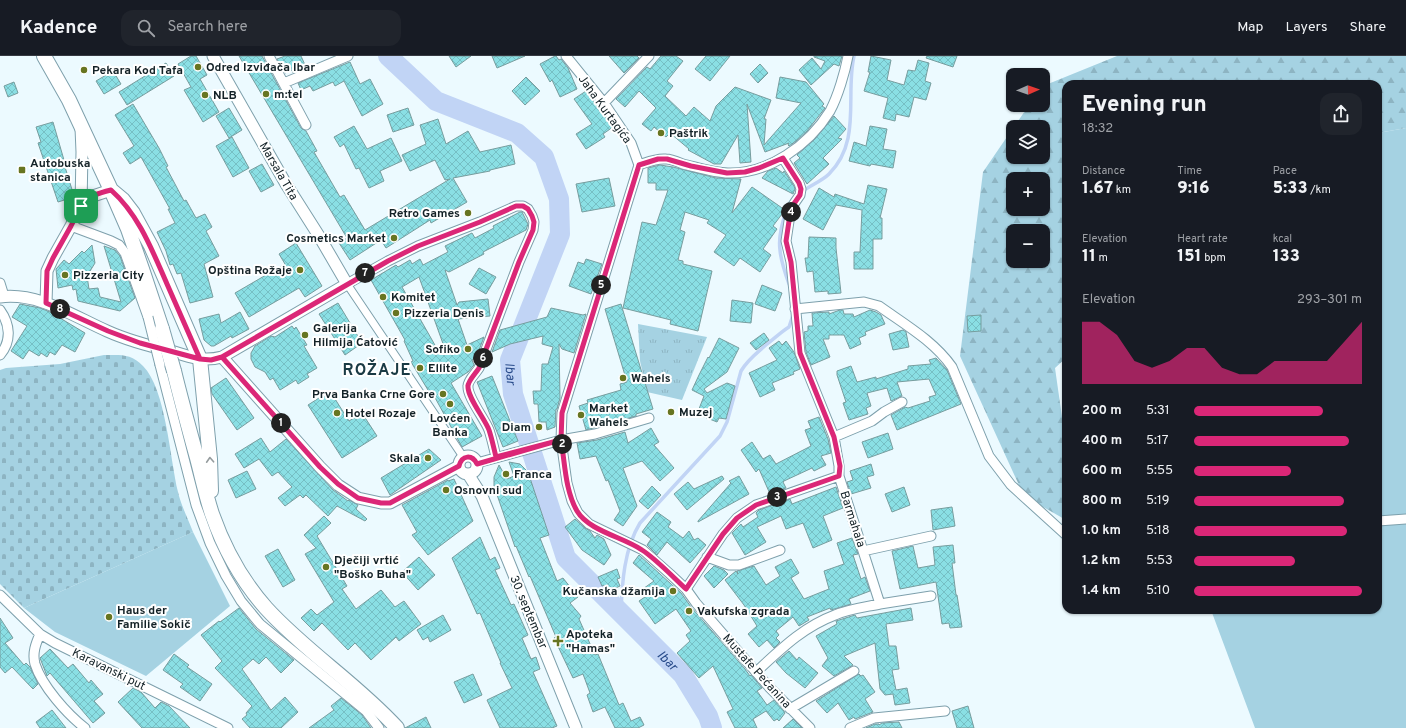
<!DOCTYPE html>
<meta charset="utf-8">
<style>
:root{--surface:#171b24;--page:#20242c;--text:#f1f3f6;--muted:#9ea1a6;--line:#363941;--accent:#db2777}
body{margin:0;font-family:Overpass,sans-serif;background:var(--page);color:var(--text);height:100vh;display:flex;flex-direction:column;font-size:15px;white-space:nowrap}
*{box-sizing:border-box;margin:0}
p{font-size:13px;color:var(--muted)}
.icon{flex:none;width:22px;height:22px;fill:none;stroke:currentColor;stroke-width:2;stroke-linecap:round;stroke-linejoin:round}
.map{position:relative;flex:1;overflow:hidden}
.panel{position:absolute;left:1062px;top:24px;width:320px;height:534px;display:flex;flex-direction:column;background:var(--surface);border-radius:12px;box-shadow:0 1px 3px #0004}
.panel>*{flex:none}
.needle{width:26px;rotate:88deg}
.controls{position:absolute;left:1006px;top:12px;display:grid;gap:8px}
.controls a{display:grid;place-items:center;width:44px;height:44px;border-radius:8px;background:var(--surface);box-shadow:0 1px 3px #0004;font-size:20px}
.pin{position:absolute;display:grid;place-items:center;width:34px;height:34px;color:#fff;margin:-17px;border-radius:8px;box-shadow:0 2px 6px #0006}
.km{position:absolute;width:20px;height:20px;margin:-10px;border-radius:50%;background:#222;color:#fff;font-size:11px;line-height:20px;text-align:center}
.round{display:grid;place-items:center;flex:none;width:42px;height:42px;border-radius:12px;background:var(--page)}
.summary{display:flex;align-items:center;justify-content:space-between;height:68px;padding:0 20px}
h1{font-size:22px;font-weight:800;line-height:30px}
.metrics{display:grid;grid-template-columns:repeat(3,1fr);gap:6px;height:68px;padding:4px 20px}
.metrics div{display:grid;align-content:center}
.metrics b{font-size:17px;font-weight:800}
.metrics small{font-size:11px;font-weight:400}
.metrics p{font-size:11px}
.chart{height:112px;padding:8px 20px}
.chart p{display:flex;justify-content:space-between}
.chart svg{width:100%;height:72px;margin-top:4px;fill:var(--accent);opacity:.7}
ul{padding:0 20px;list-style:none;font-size:13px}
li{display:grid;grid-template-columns:64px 48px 1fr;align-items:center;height:30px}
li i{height:10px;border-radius:5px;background:var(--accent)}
header{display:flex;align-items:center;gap:24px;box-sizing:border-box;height:56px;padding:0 20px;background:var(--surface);border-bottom:1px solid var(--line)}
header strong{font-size:19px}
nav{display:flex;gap:22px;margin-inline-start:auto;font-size:14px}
.search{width:280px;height:36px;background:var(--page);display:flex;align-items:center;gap:10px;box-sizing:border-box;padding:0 14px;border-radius:12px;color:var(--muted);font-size:15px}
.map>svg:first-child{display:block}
.grass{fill:#a5d2e2}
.forest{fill:url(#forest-firs);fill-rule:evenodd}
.cemetery{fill:url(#cemetery-stones)}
.park{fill:url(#park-tufts)}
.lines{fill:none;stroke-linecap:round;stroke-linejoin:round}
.stream{stroke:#c1d4f5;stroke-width:3.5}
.river{stroke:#c1d4f5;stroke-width:20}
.building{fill:url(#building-cross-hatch);stroke:#779d9e;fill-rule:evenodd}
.pedestrian-casing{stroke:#7ea0ac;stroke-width:9}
.minor-casing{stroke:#7ea0ac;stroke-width:11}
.tertiary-casing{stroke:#7ea0ac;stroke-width:13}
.primary-casing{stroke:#7ea0ac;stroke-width:16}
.pedestrian{stroke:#fff;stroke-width:7}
.minor{stroke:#fff;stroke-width:9}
.tertiary{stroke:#fff;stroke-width:11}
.primary{stroke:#fff;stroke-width:14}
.minor-bridge-casing{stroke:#7ea0ac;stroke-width:11;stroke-linecap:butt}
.primary-bridge-casing{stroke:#7ea0ac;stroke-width:16;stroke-linecap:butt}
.minor-bridge{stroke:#fff;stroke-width:9}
.primary-bridge{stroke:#fff;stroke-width:14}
.oneway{stroke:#959c9e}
.route-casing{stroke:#fff;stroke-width:8}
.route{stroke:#db2777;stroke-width:5}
.poi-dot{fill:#677521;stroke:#fff;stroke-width:1.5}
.labels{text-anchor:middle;stroke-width:4;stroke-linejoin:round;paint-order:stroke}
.poi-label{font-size:12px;font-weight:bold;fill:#142227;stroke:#fff;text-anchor:start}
.street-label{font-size:12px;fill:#142227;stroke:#fff}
.water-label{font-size:13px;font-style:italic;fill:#294c8b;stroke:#fff}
.district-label{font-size:16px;font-weight:bold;letter-spacing:1px;fill:#1a3a44;stroke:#fff}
</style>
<header>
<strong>Kadence</strong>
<div class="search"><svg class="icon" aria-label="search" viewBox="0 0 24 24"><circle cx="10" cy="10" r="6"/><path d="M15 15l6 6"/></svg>Search here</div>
<nav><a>Map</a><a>Layers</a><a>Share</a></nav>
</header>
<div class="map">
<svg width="1406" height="672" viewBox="0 0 1406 672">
<defs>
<pattern id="forest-firs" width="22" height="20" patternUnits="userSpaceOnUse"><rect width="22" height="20" fill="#a5d2e2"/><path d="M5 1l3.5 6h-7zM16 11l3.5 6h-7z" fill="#8db4c2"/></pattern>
<pattern id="cemetery-stones" width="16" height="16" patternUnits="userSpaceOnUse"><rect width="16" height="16" fill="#a5d2e2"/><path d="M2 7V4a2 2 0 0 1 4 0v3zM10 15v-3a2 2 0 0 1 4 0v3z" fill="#8db4c2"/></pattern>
<pattern id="park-tufts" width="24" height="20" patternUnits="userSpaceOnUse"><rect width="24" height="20" fill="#a5d2e2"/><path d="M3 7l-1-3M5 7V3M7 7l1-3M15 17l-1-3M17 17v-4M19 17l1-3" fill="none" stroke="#8db4c2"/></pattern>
<pattern id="building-cross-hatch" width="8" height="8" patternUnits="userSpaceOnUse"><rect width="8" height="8" fill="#8adfe4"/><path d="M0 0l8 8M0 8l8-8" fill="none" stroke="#76bfc4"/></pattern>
</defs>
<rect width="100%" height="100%" fill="#ecfaff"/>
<path class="grass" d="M1406,72V672H1255L1211,554H1378V77Z
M193,476L230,550L146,620L55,576L24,552Z"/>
<path class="forest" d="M1117,0H1406V72L1378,77V28H1066V302L1055,312L1066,389V464L1024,440L960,300L983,116L1013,72V101H1043V71H1014L1029,49H1043V30ZM1013,123H1043V153H1013ZM1013,175H1043V205H1013Z"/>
<path class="cemetery" d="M104,299C120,299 131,297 143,310C166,333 170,403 178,436C181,449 188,463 193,476L24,552L0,528V314L6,312L60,308Z"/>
<path class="park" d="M638,268L707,281L682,344L647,336L640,305Z"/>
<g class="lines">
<path class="stream" d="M803,135C811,129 822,125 829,118C862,85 845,40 854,0
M787,152C783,165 778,180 780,194C781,206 785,217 789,228
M621,557C622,527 624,493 640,467L720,380L727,366L741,315C748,303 757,297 767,288C775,282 781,276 789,271L793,259"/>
<path class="river" id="s1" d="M388,0L436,45L517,77L544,101L559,143L560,178L510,304L513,338L566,502L683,619L708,660L712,672"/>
</g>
<path class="building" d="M191,0H196L207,19L200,23L219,56L203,66L184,34L191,31L178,8Z
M239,0H262L301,72L306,75L317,95L314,96L340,141L344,139L365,174L450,123L445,124L435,104L410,115L402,99L426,88L420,69L438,63L446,88L468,75L480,96L511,89L515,108L490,114V115L453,122L467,146L431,167L430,164L386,192L381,184L350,204L339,187L347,182Z
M285,0H301L306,11L293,17L292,14L285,17L277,3Z
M449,0H471L456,11Z
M492,0H525L497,12Z
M555,0H556L559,4L561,3L568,12L577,33L560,41L552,24L550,26L540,8Z
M609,0H637L639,2L624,17Z
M661,0H676L683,5L667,25L673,30L665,40L686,60L694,51L710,65L716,50L735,31L771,44L764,63H766L764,89L801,47L776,42L780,21L806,26L824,48L822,50L825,52L807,75L796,85L789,90L788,89L789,87L765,96L747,48L751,106L740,107L738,79L721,108H714L688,94L689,93L670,77L666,81L654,71L651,75L642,68L656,52L639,35L625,51L616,43L647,11L650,13Z
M706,0H730L710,25L695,13Z
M814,0H842L839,10L834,8L811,29L799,14L812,2L821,13L825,5L814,1Z
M871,0L891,4L887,24L904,29L908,14L915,15L918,4L929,7L925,25L931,27L926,44L914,41L909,61L896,58L895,65L883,62L888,42L864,35L870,16H868Z
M927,0H957L953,11L926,2Z
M350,6L360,28L370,23L383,48L362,60L344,25L335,30L333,26L313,35L310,30L301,34L298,27Z
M166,7L174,20L127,49L119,36Z
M760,8L768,17L758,27L750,18Z
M113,15L121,28L104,38L96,25Z
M526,21L540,35L525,49L512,35Z
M14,26L18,37L8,41L4,30Z
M586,35L613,71L603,78L605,81L586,93L576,78L592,68L574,43Z
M133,48L159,92L168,110L166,111L184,145L186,144L196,162L205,158L212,171L206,175L219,200L204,208L213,241L190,247L181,217L177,218L173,208L170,209L166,195L157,176L175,167L168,153H170L141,101L130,108L123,97L134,90L115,59Z
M229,52L242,74L229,82L216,60Z
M408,52L414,69L393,76L387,59Z
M834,60L846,73L838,82L842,83L823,102L829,108L807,128L794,107L800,102L797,99L815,83Z
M53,66L66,111H65L74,140V141L58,146L38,87L41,86L36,71Z
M354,70L367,93L391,82L402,105L380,115L384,125L369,132L359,112L356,113L344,88L340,91L334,81Z
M870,70L887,73L883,93L896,95L893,112L871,108L870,110L849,105L854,86L866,90Z
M232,81L249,112L233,121L216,90Z
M262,108L274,129L261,136L249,115Z
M660,109L673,111L716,122L741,123L732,157L752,131L785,154L773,170L777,173L763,193L771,199L760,216L740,202L734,210L714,196L726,179L707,167L709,164L685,156L680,174L685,176L678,204L683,205V208L712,215L698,275L670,268L671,264L623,252L642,166L656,169L668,134H656V127H648V112Z
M776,112L783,117L784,115L794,130L795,133L793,138L762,122L768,115Z
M609,122L615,150L582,156L576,128Z
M868,129L887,133L880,162H882V183H873V213H854V196H860L862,154L836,149L823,174L803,163L819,132L834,141L835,138L864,148Z
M520,156H522L528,168L526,174L483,196L484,198L449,216L445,214L457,249L459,246L488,243L490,260L458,263L467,289L484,281L476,302L472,304L474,309L473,310L468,316L451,327L482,380L462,391L433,338L431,339L411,306L413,305L404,285L405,284L371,224L396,209L398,211L410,204L412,208L420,203L423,209L448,196L445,190L472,177L475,182L494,172L493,170ZM419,221L446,296L440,298L402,231Z
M809,181L836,182V192L841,237L828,238V235L815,236L813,215L807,216L805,202H808Z
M296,187L322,230L305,241L299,232L249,261L235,237L285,208L279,198Z
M92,189L95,207L87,220L89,233L98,232L100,241L121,246L104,190L115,194L120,200L135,242L120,255L78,245L76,233L73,234L72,229L58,232L56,213L64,204L69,208L82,195L84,197Z
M586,203L602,208L591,238L569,230L578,206L584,208Z
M479,212L496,221L486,238L469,228Z
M762,229L782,237L775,255L755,248Z
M732,244L753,247L751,267L730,265Z
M338,247L362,287L345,299L319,258Z
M20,248L40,252L50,256L85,277L75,296L62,289L55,299L50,296L47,301L41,297L39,300L29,294L23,303L11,295L27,270L12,261Z
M621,248L653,353L636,358V360L586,374L579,350L588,347L587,344L621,334L620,328L627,326L605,253Z
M551,252L583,259L586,258L574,297L562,293L559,288L560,342L557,353H556L555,371L547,374L546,366H539L538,348H534L533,335H541L542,308H548L553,291L542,288L543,280L510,288L492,296L500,274L547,261Z
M840,254H843L844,258H853L854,261L870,254L876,256L881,259L885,268L865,276L866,279L859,282L861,288L850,293L844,279H829V283H823L830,301L811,309L806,296L804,276L808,275V270H813L812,257L829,256V258Z
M240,256L249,273L232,282L231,280L214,290H211L204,284L199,263L219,258L221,267Z
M981,259V275L968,276L967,260Z
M292,270L294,273L296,271L307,289L304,290L317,312L307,318L309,321L298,328L296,324L280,334L273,322L270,324L265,316L255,311L251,303V297L255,290L271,280L275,281Z
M903,274L906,276L909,291L893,294L889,278Z
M764,277L769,284L756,294L750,287Z
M719,282L739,292L727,316L704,333L707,337L727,327L735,330L726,363L719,362L717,366L697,358L704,340L692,334L699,319L708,301L709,302Z
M779,285L782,289L786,285L794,296L800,313L793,316L794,318L772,327L775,334L760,341L749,317L777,304L769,292Z
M936,302L947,314L961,348L897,374L891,359L905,351L908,352L930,345L929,341L936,339L929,323L897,326L902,340L891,345L887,332L867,337L871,350L866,352L868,358L849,364L843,347L846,346L837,319V315L851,310L857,326L876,321V323L908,313V310L931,308L929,304Z
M492,320L518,385L503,391L477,326Z
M226,322L254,362L237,374L212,338L211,332Z
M330,335L349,365L362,357L377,380L342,402L308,349Z
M819,361L828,383L831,397L821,400L826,409L814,415L812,412L784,425L783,426L786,432L770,438L759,413L756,416L741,394L752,386L763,403L770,399L776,408L811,390L805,374L811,372L808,365Z
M651,372L659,386L654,389L674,412L660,425L642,405L623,412L637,450L623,470L614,464L620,455L608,424L606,425L596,400L580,403L577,387L597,384L625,376L628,387Z
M888,377L893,393L868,402L862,386Z
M261,382L270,396L286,383L333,434L348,445L349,444L358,449L356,453L367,463L365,465L337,450L328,460L306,439L303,442L300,439L285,450L278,442L292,431L278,416L272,420L259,403L244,412L235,398Z
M429,393L441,404L390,439L381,422Z
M509,406L520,408L528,416L549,479L540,482L557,525L563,522L578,541L570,547L581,560L579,563L595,599L598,598L619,649L623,647L631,665L640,661L644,669L638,672H615L605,651L593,656L587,639L590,637L583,618L573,622L554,582L556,581L530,520L529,521L516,490L515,491L494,430V421L499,409L507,423L514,420Z
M871,408L874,419L867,421L871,432L851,438L847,426L853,424L850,415Z
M247,415L256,433L236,442L228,424Z
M722,420L724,423L687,454L674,438L688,426L694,433Z
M739,420L749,438L698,466V465L731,427L729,425Z
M454,423L473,465L428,499L412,479L417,476L402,449L448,424V425Z
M652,430L661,439L648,453L639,445Z
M836,431L843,452L823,460L832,484L813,492L803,467L786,473L781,460L757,471L766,486L745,499L732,477L741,468L743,471L758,461L756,457L759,454L790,443L792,448Z
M904,431L910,449L892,456L885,438Z
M952,451L955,470L933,474L931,454Z
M657,456L671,466L668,471L683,482L689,475L694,484L698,482L706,489L690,507L667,486L657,499L647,489L651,483L642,476Z
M324,460L331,467L317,480L347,530L342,533L356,553L381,534L395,551L404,545L421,568L399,585L396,581L371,604L355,587L348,594L322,567L314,575L301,562L311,553L317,559L334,546L305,498L316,492L304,479Z
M575,463L585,472L590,475L595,482L597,479L604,483L611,499L604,509L582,494L565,471Z
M480,481L490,504L495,501L500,512L495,514L511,549L514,548L528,579L522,582L531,603L536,601L540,613L533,616L557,670L552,672H500L487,644L512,632L500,607H501L480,557L477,558L452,502Z
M852,482L858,498L853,499L861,523L865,521L870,535L849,543L851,548L831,554L830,552L807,561L809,564L799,570L793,561L776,575L779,579L776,582L780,586L774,592L767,584L759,591L748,578L757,570L744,549L725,524L736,515L738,518L737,515L754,510L766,529L780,520L775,511L791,503L799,517L791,522L804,543L829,533L824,515L844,508L837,487Z
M953,489L955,507H952L956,539H957L962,571L950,572L949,567L942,568L936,526L900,533L892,495L913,490L918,512L935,509L933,491Z
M278,493L295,524L283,531L265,500Z
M639,499L681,537L691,551L745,613L750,620L751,619L762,632L757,635L767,649L774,644L784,655L785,657L779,665L777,663L774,665L766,655L753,663L757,672H735L727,656L733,653L713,610L699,622L677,597L690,585L686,579L691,575L676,553L655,568L639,545L645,541L640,535L654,525L633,507Z
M419,501L435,519L418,534L402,516Z
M714,510L724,514L728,518L714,532L704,520Z
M617,513L620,522L617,523L620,530L607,536L604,529L602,530L598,521Z
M239,552L256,573L294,604L281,617L266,601L259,608L253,603L242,613L271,654L285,641L298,656L281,672H250L242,663L247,659L246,657L252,650L215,612L222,605L201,579L219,565L220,566Z
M911,552L913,564L886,568L889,590H896L899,613L892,614L896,634L907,632L910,647L895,649L893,638L885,639L880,633L875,587L844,600L853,609L834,620L822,610L828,602L816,580L837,568L836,565L855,559L857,562Z
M443,559L451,574L430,586L428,581L423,584L417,574Z
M0,562L13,582L5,587L24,609L26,607L30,611L38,628L33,633L12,611L5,617L0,611Z
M50,593L68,612L73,608L89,627L91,624L103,638L94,645L105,657L93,667L50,617L47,620L40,602Z
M789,595L797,604L799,601L818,617L805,632L786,617L776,606Z
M174,598L189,609L187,611L212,628L200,645L180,631L183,628L163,614Z
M473,618L482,639L464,647L454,626Z
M859,618L861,620L863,619L875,636L865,643L873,656L855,663L854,661L849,664L838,647L827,657L816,645Z
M133,632L141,636L155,652L161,646L169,650L190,672H142L118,646Z
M341,642L362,659L371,672H309L334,654L331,650Z
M968,650L974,672H957L952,655Z
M52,654L66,672H40L36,666Z
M426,661L431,672H405Z
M793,663L802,672H783Z
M899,666L902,672H866L875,668H879V669L882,667Z"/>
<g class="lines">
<defs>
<path id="pedestrian" d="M347,228L464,402"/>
<path id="minor" d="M269,0L306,69
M566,0L604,47L631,87L639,109
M284,27L348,0
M604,47L649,0
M783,102L799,127L801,133L800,139L791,152L786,185L791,206L800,297L834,381L839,410V420L880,548L931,540
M639,109L562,357L561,384L567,427L572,445L578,457L589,468L643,494L670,518L686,533L696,547L769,631L810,672
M639,109C648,106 656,102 666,103C671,103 678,106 683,108C696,111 715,117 728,117C769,118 809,89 830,55C838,40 845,16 848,0
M71,170L111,185L119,189L125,197L148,261
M0,227L4,240
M347,228L388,205L418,190L480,166L516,150H523L528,153L532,160L534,166L533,174L519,206L479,312C476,317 468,324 468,330C467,341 485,363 489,374C492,383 494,393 496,401
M795,253L864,246L879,250C904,268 934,285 952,311L989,400L1011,429L1066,479
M0,254C10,268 12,285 0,299
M160,309L196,449L210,487L226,520L241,545L260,568L366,655L379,672
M834,381L872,365L884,356L902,346
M477,407L561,384L595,378L649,362
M1378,465L1406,463
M863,495L931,480
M707,501L729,509H739L780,494
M686,533L723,478L737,462L756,449L839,420
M0,539L40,578L55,587L228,672
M40,578C36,587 32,597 35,608C42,630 67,658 85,672
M756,616C781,593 803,571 835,559C849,553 866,551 880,548
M790,653L854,615
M850,672L874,662L945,655"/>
<path id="tertiary" d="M81,72L82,96L81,150
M0,241C38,236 73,260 107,275C127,284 149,290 171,295C190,301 203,306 222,301L347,228L319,180L286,128L213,0
M46,247L47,215L53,202L71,170L81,150L87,143L93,140L111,134
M222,301L320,411L338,429L358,442L381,447H390L459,410
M459 409a9 9 0 1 1 18 0a9 9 0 1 1-18 0Z
M468,418L482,440L576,672"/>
<path id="primary" d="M44,0L69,44L111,134L128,173L142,213L162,273
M111,134L123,144L133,157L151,190L200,303L210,403L211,435
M174,315C181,344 189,373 197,402C202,421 206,440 212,458C224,492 242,525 266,552C306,596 357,628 397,672"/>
</defs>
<use href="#pedestrian" class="pedestrian-casing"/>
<use href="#minor" class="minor-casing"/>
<use href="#tertiary" class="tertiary-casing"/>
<use href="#primary" class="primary-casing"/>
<use href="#pedestrian" class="pedestrian"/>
<use href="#minor" class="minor"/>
<use href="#tertiary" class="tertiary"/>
<use href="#primary" class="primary"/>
<defs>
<path id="minor-bridge" d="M148,261L160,309"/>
<path id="primary-bridge" d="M162,273L174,315"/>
</defs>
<use href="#minor-bridge" class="minor-bridge-casing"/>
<use href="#primary-bridge" class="primary-bridge-casing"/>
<use href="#minor-bridge" class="minor-bridge"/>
<use href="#primary-bridge" class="primary-bridge"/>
</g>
<defs><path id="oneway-chevron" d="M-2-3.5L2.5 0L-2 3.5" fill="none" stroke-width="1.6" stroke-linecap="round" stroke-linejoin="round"/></defs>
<use class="oneway" href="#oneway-chevron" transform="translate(210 404) rotate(-93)"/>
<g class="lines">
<defs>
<path id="route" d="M81,150C90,140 98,137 111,134C139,159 152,194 167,228C178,253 189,278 200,303L211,304L222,301L320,411L338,428L358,442L381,447H390L459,410C462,399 472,398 477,408L553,386L561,384C565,407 565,434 577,455C589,475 623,481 642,494C656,503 673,521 686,533L723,478L737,462L756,449L839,420L840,410L834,381L800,297L791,206L786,185L791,152L800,139L801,133L799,127L783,102L759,112L745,116L727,117L691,110L667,103H658L639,109L562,357L561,384L496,401C494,393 492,383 489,374C485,363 467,341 468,330C468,325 476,317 479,312L519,206L533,174L534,166L532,160L528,153L523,150H516L480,166L418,190L388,205L222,301L211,304L200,303L140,287L108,275L46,247L47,215L53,202L71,170L81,150"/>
</defs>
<use href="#route" class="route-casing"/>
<use href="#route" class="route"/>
</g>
<g class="poi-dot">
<circle cx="198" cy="11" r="4"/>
<circle cx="84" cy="14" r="4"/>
<circle cx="266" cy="38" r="4"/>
<circle cx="205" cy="39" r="4"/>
<circle cx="661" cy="77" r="4"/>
<rect x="18" y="110" width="8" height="8" rx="2"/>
<circle cx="468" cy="157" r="4"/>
<circle cx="394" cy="182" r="4"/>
<circle cx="300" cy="214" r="4"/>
<circle cx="65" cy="219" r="4"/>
<circle cx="383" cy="241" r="4"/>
<circle cx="396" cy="257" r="4"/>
<circle cx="305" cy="279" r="4"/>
<circle cx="468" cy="293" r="4"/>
<circle cx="420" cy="312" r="4"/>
<circle cx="623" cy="322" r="4"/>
<circle cx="443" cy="338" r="4"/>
<circle cx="450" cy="348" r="4"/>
<circle cx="671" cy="356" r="4"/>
<circle cx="337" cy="357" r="4"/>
<circle cx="581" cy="359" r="4"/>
<circle cx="539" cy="371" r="4"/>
<circle cx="428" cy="402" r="4"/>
<circle cx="506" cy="418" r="4"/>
<circle cx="446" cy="434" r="4"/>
<circle cx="326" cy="511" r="4"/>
<circle cx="673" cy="535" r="4"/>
<circle cx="689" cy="555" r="4"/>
<circle cx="109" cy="561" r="4"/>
<path d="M556 579h4v4h4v4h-4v4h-4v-4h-4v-4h4z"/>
</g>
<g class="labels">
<g class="poi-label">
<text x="206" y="15">Odred Izviđača Ibar</text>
<text x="92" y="18">Pekara Kod Tafa</text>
<text x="274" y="42">m:tel</text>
<text x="213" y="43">NLB</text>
<text x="669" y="81">Paštrik</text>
<text x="30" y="111">Autobuska<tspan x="30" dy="14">stanica</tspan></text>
<text x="460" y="161" text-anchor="end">Retro Games</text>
<text x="386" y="186" text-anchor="end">Cosmetics Market</text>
<text x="292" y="218" text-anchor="end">Opština Rožaje</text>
<text x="73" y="223">Pizzeria City</text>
<text x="391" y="245">Komitet</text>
<text x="404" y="261">Pizzeria Denis</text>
<text x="313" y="276">Galerija<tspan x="313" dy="14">Hilmija Ćatović</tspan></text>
<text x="460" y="297" text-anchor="end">Sofiko</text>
<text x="428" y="316">Ellite</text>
<text x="631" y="326">Wahels</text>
<text x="435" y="342" text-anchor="end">Prva Banka Crne Gore</text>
<text x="589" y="356">Market<tspan x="589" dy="14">Wahels</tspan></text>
<text x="679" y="360">Muzej</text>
<text x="345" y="361">Hotel Rozaje</text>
<text x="450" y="366" text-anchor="middle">Lovćen<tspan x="450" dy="14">Banka</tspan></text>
<text x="531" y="375" text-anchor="end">Diam</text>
<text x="420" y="406" text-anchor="end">Skala</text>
<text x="514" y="422">Franca</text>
<text x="454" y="438">Osnovni sud</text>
<text x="334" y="508">Dječiji vrtić<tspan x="334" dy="14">"Boško Buha"</tspan></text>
<text x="665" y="539" text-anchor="end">Kučanska džamija</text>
<text x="117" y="558">Haus der<tspan x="117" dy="14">Familie Sokič</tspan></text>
<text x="697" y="559">Vakufska zgrada</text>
<text x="566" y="582">Apoteka<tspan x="566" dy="14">"Hamas"</tspan></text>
</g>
<g class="street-label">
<text transform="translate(605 53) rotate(54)" y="4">Jaha Kurtagića</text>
<text transform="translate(279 115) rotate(60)" y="4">Marsala Tita</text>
<text transform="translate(853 463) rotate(72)" y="4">Barmahala</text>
<text transform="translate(529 556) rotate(67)" y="4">30. septembar</text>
<text transform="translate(109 613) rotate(26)" y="4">Karavanski put</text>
<text transform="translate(757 615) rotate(48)" y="4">Mustafe Pećanina</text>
</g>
<g class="water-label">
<text dy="5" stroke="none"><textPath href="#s1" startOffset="418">Ibar</textPath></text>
<text dy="5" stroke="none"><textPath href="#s1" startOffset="755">Ibar</textPath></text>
</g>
<g class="district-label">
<text x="377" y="319">ROŽAJE</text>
</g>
</g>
</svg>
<div class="controls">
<a><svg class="needle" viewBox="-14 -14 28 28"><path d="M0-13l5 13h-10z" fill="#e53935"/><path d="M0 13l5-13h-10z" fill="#9ea1a6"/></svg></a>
<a><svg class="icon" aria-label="layers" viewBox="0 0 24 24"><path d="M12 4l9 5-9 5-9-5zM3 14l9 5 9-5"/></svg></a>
<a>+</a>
<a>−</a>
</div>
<div class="pin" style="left:81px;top:150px;background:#1e9e55"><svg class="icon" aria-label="arrive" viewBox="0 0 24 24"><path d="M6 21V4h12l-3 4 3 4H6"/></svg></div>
<b class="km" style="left:281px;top:367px">1</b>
<b class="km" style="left:562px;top:388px">2</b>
<b class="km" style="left:777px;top:441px">3</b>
<b class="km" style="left:791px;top:156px">4</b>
<b class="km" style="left:601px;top:229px">5</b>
<b class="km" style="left:483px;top:302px">6</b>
<b class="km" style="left:365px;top:217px">7</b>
<b class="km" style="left:60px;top:253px">8</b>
<section class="panel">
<div class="summary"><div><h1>Evening run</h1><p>18:32</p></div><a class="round"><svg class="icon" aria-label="share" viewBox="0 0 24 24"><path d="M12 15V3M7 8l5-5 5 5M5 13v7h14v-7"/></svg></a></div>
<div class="metrics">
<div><p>Distance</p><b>1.67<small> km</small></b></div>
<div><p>Time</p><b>9:16</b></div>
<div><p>Pace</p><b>5:33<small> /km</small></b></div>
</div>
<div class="metrics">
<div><p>Elevation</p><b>11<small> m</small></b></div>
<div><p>Heart rate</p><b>151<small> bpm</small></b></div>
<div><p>kcal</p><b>133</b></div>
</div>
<div class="chart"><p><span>Elevation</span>293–301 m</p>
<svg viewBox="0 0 160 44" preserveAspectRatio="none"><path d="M0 44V6L10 6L20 14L30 30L40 34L50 30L60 22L70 22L80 34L90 38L100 38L110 30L120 30L130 30L140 30L150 18L160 6V44z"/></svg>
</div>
<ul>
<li><b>200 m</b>5:31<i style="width:77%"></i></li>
<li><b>400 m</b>5:17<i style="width:92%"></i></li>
<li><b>600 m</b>5:55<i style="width:58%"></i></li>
<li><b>800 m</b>5:19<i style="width:89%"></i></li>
<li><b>1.0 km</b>5:18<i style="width:91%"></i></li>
<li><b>1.2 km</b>5:53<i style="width:60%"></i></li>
<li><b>1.4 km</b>5:10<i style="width:100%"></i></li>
</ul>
</section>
</div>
